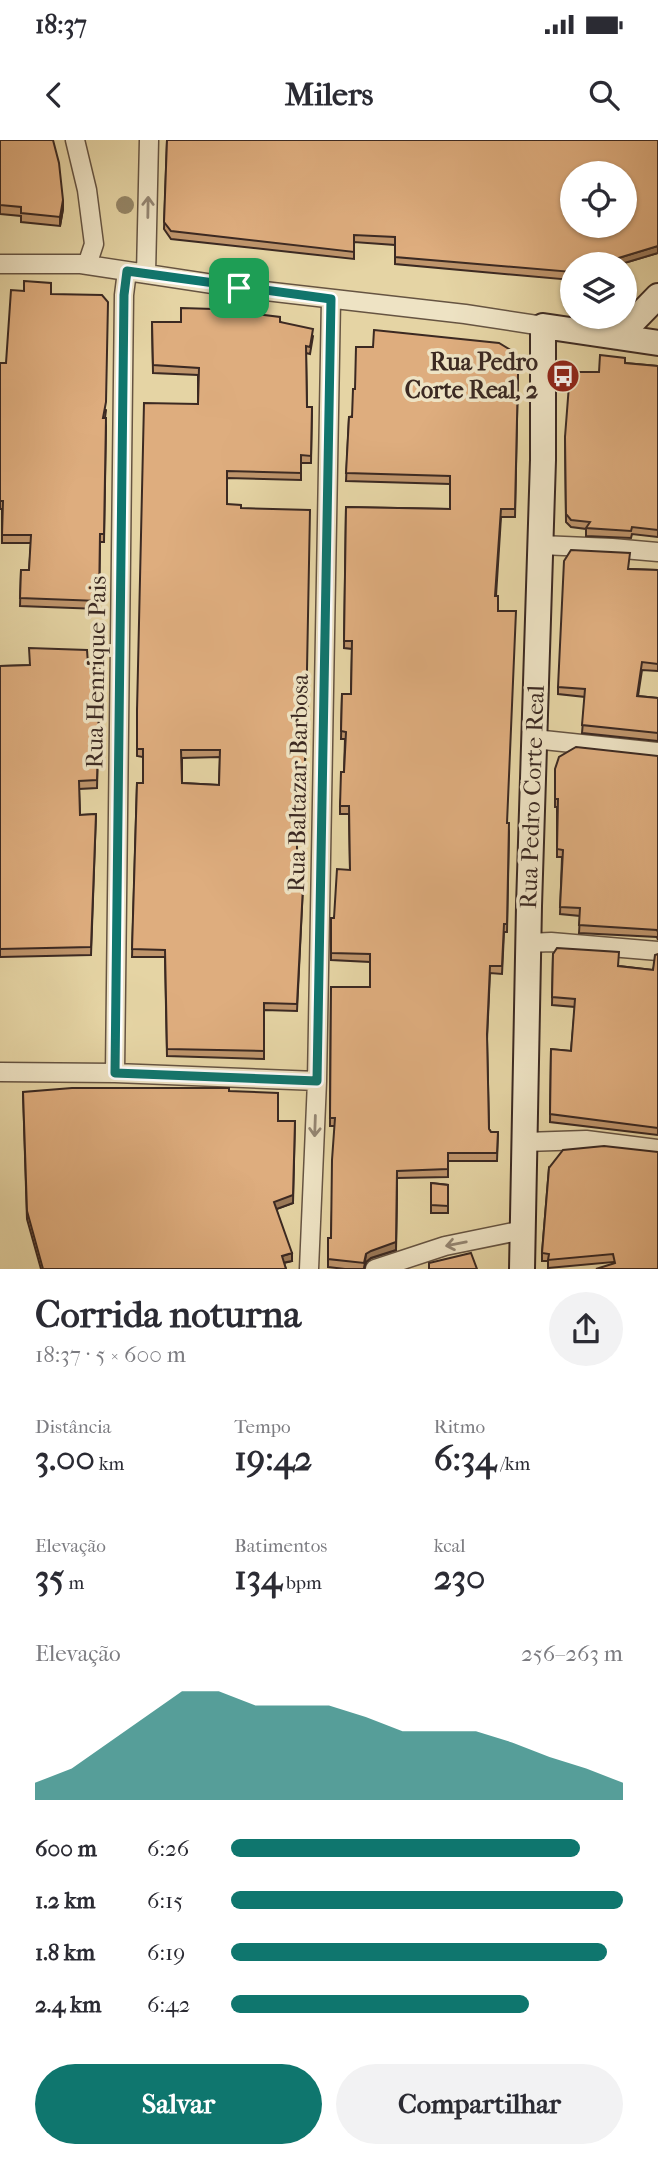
<!DOCTYPE html>
<html lang="pt">
<meta charset="utf-8">
<style>
:root{--surface:#fff;--page:#f2f2f3;--text:#2b2b33;--muted:#7c7c81;--accent:#0f766e}
body{margin:0;font-family:"IM FELL French Canon",serif;background:var(--page);color:var(--text);height:100vh;display:flex;flex-direction:column;font-size:26px;white-space:nowrap}
*{box-sizing:border-box;margin:0}
p{font-size:23px;color:var(--muted)}
.icon{flex:none;width:38px;height:38px;fill:none;stroke:currentColor;stroke-width:2;stroke-linecap:round;stroke-linejoin:round}
.map{position:relative;height:1129px;overflow:hidden}
.details{display:flex;flex-direction:column;background:var(--surface);flex:1}
.details>*{flex:none}
.fabs{position:absolute;left:560px;top:21px;display:grid;gap:14px}
.fabs a{display:grid;place-items:center;width:77px;height:77px;border-radius:50%;background:var(--surface);box-shadow:0 2px 5px #0004;font-size:35px}
.pin{position:absolute;display:grid;place-items:center;width:60px;height:60px;color:#fff;margin:-30px;border-radius:14px;box-shadow:0 4px 10px #0006}
.round{display:grid;place-items:center;flex:none;width:74px;height:74px;border-radius:37px;background:var(--page)}
.headline{display:flex;align-items:center;justify-content:space-between;height:119px;padding:0 35px}
h1{font-size:38px;font-weight:700;line-height:52px}
.stats{display:grid;grid-template-columns:repeat(3,1fr);gap:10px;height:119px;padding:7px 35px}
.stats div{display:grid;align-content:center}
.stats b{font-size:35px;font-weight:700}
.stats small{font-size:19px;font-weight:400}
.stats p{font-size:19px}
.chart{height:196px;padding:14px 35px}
.chart p{display:flex;justify-content:space-between}
.chart svg{width:100%;height:126px;margin-top:7px;fill:var(--accent);opacity:.7}
.action{display:flex;gap:14px;margin-top:auto;padding:14px 35px}
.action a{flex:1;height:80px;border-radius:42px;background:var(--accent);color:#fff;font-size:28px;font-weight:700;line-height:80px;text-align:center}
.action a+a{background:var(--page);color:var(--text)}
ul{padding:0 35px;list-style:none;font-size:23px}
li{display:grid;grid-template-columns:112px 84px 1fr;align-items:center;height:52px}
li i{height:18px;border-radius:9px;background:var(--accent)}
.status{display:flex;justify-content:space-between;align-items:center;height:49px;padding:0 35px;background:var(--surface);direction:ltr}
.status svg{height:19px;fill:currentColor}
header{display:flex;justify-content:space-between;align-items:center;height:91px;padding:0 35px;background:var(--surface);font-size:32px;font-weight:700}
.map>svg:first-child{display:block}
.lines{fill:none;stroke-linecap:round;stroke-linejoin:round}
.street-casing{stroke:#665442;stroke-width:21}
.secondary-casing{stroke:#3b2922;stroke-width:28}
.street{stroke:#eee3c4;stroke-width:18}
.secondary{stroke:#eee3c4;stroke-width:24}
.tree{fill:#958667}
.wall{fill:#bf956c;stroke:#3b2922;stroke-width:2;fill-rule:evenodd}
.shaded-wall{fill:#9b7958;stroke:#3b2922;stroke-width:2}
.building{fill:#dead7e;stroke:#3b2922;stroke-width:2;fill-rule:evenodd}
.oneway{stroke:#948673}
.route-casing{stroke:#fff;stroke-width:14}
.route{stroke:#0f766e;stroke-width:9}
.labels{text-anchor:middle;stroke-width:7;stroke-linejoin:round;paint-order:stroke}
.poi-label{font-size:24px;font-weight:bold;fill:#3b2922;stroke:#eee3c4;text-anchor:end}
.street-label{font-size:24px;fill:#3b2922;stroke:#eee3c4}
</style>
<div class="status"><b>18:37</b><svg viewBox="0 0 49 12"><path d="M0 12V9h3v3zM5 12V6h3v6zM10 12V3h3v9zM15 12V0h3v12zM26 1h20v11H26zM47 4h2v5h-2z"/></svg></div>
<header><svg class="icon" aria-label="back" viewBox="0 0 24 24"><path d="M15 5l-7 7 7 7"/></svg>Milers<svg class="icon" aria-label="search" viewBox="0 0 24 24"><circle cx="10" cy="10" r="6"/><path d="M15 15l6 6"/></svg></header>
<div class="map">
<svg width="658" height="1129" viewBox="0 0 658 1129">
<rect width="100%" height="100%" fill="#e5d4a4"/>
<filter id="stains"><feTurbulence type="fractalNoise" baseFrequency=".00286" numOctaves="4"/><feColorMatrix values="0 0 0 0 .2 0 0 0 0 .09 0 0 0 0 .02 0 0 0 .5 -.17"/></filter>
<radialGradient id="worn" r=".72"><stop offset=".6" stop-color="#630" stop-opacity="0"/><stop offset="1" stop-color="#630" stop-opacity=".3"/></radialGradient>
<g class="lines">
<defs>
<path id="street" d="M75,0L87,50L94,104L87,125
M0,124H81L239,148L465,174L543,186
M146,134L149,0
M540,405L612,408L658,412
M534,599L658,612
M528,803L551,802L658,811
M0,932L115,933L317,941
M115,933L124,155L127,131
M525,1002L586,1000L658,1009
M309,1129L317,941L331,159
M375,1129L445,1106L523,1090"/>
<path id="secondary" d="M618,197L658,156
M522,1129L529,766L543,320V186L658,203"/>
</defs>
<use href="#street" class="street-casing"/>
<use href="#secondary" class="secondary-casing"/>
<use href="#street" class="street"/>
<use href="#secondary" class="secondary"/>
</g>
<circle class="tree" cx="125" cy="65" r="9"/>
<path class="wall" d="M0,0L63,69L60,86L21,82V76L0,74Z
M167,0L658,113L621,124H572V140L395,124V105L354,102V119L171,99L164,89Z
M152,182H280L313,196L310,214L306,213L307,267H312L311,323H301V340L227,338V364L241,368L307,532L308,564V590H306L303,703H297V746H303L297,871L264,870V919L167,916L165,817H132L137,643H143V617L137,616V571L198,264V235L153,233ZM220,617L219,645L182,643V618Z
M0,223H6L106,270L105,278L106,286L104,402H100L99,469L20,466L21,430H29L31,403H2V369H0Z
M625,223L658,226V397L632,394L631,398L586,396V389L571,387L566,382L565,297L599,232Z
M518,234L515,377H501L496,456L498,471L507,683L509,691L507,792H504L502,834L490,833L487,899L489,989L491,992H498L497,1021H448V1037L397,1038L396,1110L371,1118L366,1122L364,1129H345L328,1127V1098H331L335,986H330L331,847H370V822L331,820V778H334L350,730L349,674H340V666L344,632L345,599H341L342,554H351L352,509L344,508L346,367L450,369V344L346,341L349,277Z
M629,429L658,430V531L642,530L638,556L658,558V601L582,593L585,557L558,554V547Z
M88,524H100L97,648L79,649L80,675L96,674L91,815L0,817V526Z
M658,616V800L657,797L579,793L580,776L560,774L562,717H557V667H555V637Z
M553,814L619,826L653,830L658,814V995L550,982L551,909L571,911L575,867L552,865Z
M229,951L278,981L293,1063L276,1069L292,1121L284,1123L286,1129H41L27,1079L23,952Z
M549,1028L658,1129L613,1124V1122L548,1128V1121H542V1113Z
M431,1043L448,1045V1073H431Z"/>
<path class="shaded-wall" d="M63,60V69L60,86V77Z
M658,106V113L621,124H615V119Z
M295,981L293,1063L274,1070V1062Z
M397,1031L396,1110L371,1118L366,1122L364,1129L366,1114Z
M292,1113V1121L282,1123V1116Z"/>
<path class="building" d="M0,0H53L59,23L63,60L60,77L21,73V67L0,65Z
M167,0H658V106L615,119V124H572V132L395,117V97L354,95V112L171,91L164,82ZM572,33H625V86H572Z
M24,141L51,143V154L102,155L108,162L106,262L103,278H106L104,394H100L99,461L20,458L21,430H29L31,395H2L3,361H0V223H6L11,150L24,151Z
M181,168L214,169L280,177V182L313,189L310,207L306,206L307,267H312L311,316L301,315V333L227,331V364L241,365V368L310,370L307,530L308,564V583H306L303,696H297V746H303L297,864L264,863V911L167,909L165,810L132,809L137,643H143V609H137V571L144,263L198,264L199,228L153,225L152,182H181ZM181,610H220L219,645L182,643Z
M374,190L499,203L514,212L518,234L515,369H501L495,456H498V471H516L507,683H509L507,784H504L502,826H490L487,894L489,989L491,992H498L497,1013H448V1029L397,1031L396,1102L371,1111L366,1114L364,1123L328,1119V1098H331L332,1020L335,978H330L331,847H370V814L331,813V778H334L337,729L350,730L349,666H340L341,632H344L346,592L341,591L342,554H351L352,501H344L346,367L450,369V336L346,333L349,277H352L353,249H355L356,207H373Z
M600,215L625,218V223L658,226V390L632,387L631,391L586,388L590,382L571,380L566,374L565,297L570,232H599Z
M571,410L630,413L628,429L658,430V524L642,522L637,556L658,558V593L582,585L585,549L558,547L564,421Z
M29,508L87,510L88,524H100L97,640L79,641L80,675L96,674L91,807L0,809V526L30,525Z
M576,607L658,616V792L657,790L579,785L580,768L560,767L563,710L557,709L558,659H555V629L559,617Z
M557,808L619,812L618,826L653,830L655,815L658,814V988L550,974L551,909L571,911L575,859L552,857L553,814Z
M72,948H229V951L278,953V981H295L293,1055L274,1062L292,1113L282,1116L286,1129H43L27,1071L23,952Z
M604,1006L658,1012V1129H596L615,1123L613,1114L548,1120L549,1114L542,1113L549,1028L563,1010Z
M431,1043L448,1045V1066L431,1065Z
M471,1113L477,1129H429V1123Z"/>
<defs><path id="oneway-shaft" d="M-6 0H5M1.5-3L5.5 0L1.5 3" fill="none" stroke-width="1.6" stroke-linecap="round" stroke-linejoin="round" transform="scale(1.75)"/></defs>
<g class="oneway">
<use href="#oneway-shaft" transform="translate(148 67) rotate(-89)"/>
<use href="#oneway-shaft" transform="translate(315 986) rotate(92)"/>
<use href="#oneway-shaft" transform="translate(456 1104) rotate(169)"/>
</g>
<g class="lines">
<defs>
<path id="route" d="M127,131L331,159L317,941L115,933L124,155Z"/>
</defs>
<use href="#route" class="route-casing"/>
<use href="#route" class="route"/>
</g>
<defs>
<symbol id="bus-disc" viewBox="-11 -11 22 22"><circle r="9.5" fill="#8f2418" stroke="#eee3c4"/><path d="M-5-6H5V4H4V6H2V4H-2V6H-4V4H-5ZM-3.5-4V0h7V-4ZM-3.5 1.2v1.5H-2V1.2ZM2 1.2v1.5H3.5V1.2Z" fill="#fff"/></symbol>
</defs>
<g fill-rule="evenodd">
<use href="#bus-disc" x="544" y="217" width="38" height="38"/>
</g>
<g class="labels">
<g class="poi-label">
<text x="538" y="230">Rua Pedro<tspan x="538" dy="28">Corte Real, 2</tspan></text>
</g>
<g class="street-label">
<text transform="translate(96 532) rotate(-89)" y="8">Rua Henrique Pais</text>
<text transform="translate(298 643) rotate(-89)" y="8">Rua Baltazar Barbosa</text>
<text transform="translate(532 657) rotate(-88)" y="8">Rua Pedro Corte Real</text>
</g>
</g>
<rect width="100%" height="100%" filter="url(#stains)"/>
<rect width="100%" height="100%" fill="url(#worn)"/>
</svg>
<div class="fabs">
<a><svg class="icon" aria-label="locate" viewBox="0 0 24 24"><circle cx="12" cy="12" r="6"/><path d="M12 2v4M12 18v4M2 12h4M18 12h4"/></svg></a>
<a><svg class="icon" aria-label="layers" viewBox="0 0 24 24"><path d="M12 4l9 5-9 5-9-5zM3 14l9 5 9-5"/></svg></a>
</div>
<div class="pin" style="left:239px;top:148px;background:#1e9e55"><svg class="icon" aria-label="arrive" viewBox="0 0 24 24"><path d="M6 21V4h12l-3 4 3 4H6"/></svg></div>
</div>
<section class="details">
<div class="headline"><div><h1>Corrida noturna</h1><p>18:37 · 5 × 600 m</p></div><a class="round"><svg class="icon" aria-label="share" viewBox="0 0 24 24"><path d="M12 15V3M7 8l5-5 5 5M5 13v7h14v-7"/></svg></a></div>
<div class="stats">
<div><p>Distância</p><b>3.00<small> km</small></b></div>
<div><p>Tempo</p><b>19:42</b></div>
<div><p>Ritmo</p><b>6:34<small> /km</small></b></div>
</div>
<div class="stats">
<div><p>Elevação</p><b>35<small> m</small></b></div>
<div><p>Batimentos</p><b>134<small> bpm</small></b></div>
<div><p>kcal</p><b>230</b></div>
</div>
<div class="chart"><p><span>Elevação</span>256–263 m</p>
<svg viewBox="0 0 160 44" preserveAspectRatio="none"><path d="M0 44V38L10 33L20 24L30 15L40 6L50 6L60 11L70 11L80 11L90 15L100 20L110 20L120 20L130 24L140 29L150 33L160 38V44z"/></svg>
</div>
<ul>
<li><b>600 m</b>6:26<i style="width:89%"></i></li>
<li><b>1.2 km</b>6:15<i style="width:100%"></i></li>
<li><b>1.8 km</b>6:19<i style="width:96%"></i></li>
<li><b>2.4 km</b>6:42<i style="width:76%"></i></li>
</ul>
<div class="action"><a>Salvar</a><a>Compartilhar</a></div>
</section>
